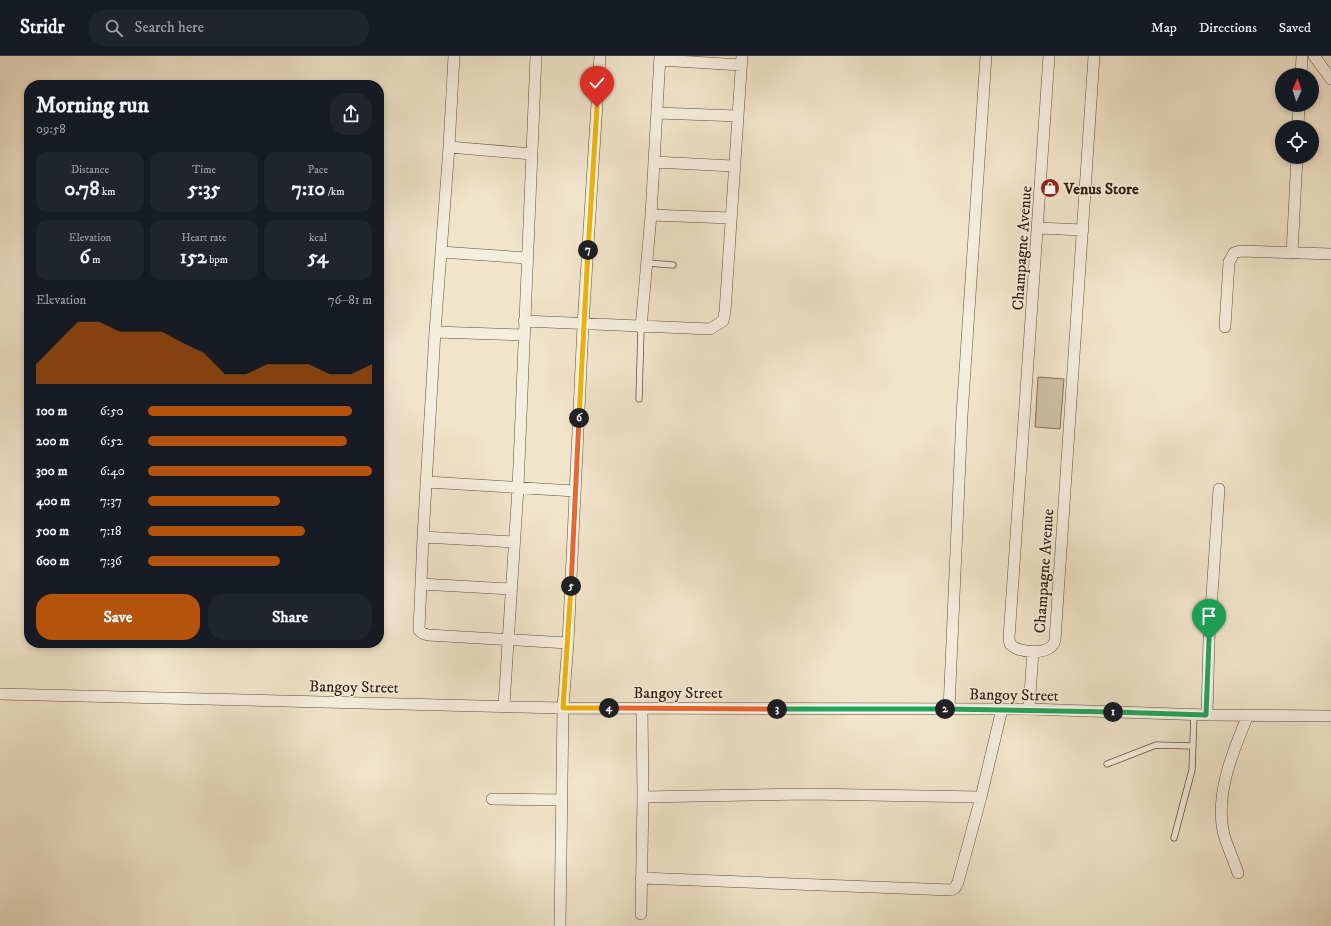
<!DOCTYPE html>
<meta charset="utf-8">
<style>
:root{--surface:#171b24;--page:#20242c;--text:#f1f3f6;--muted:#9ea1a6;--line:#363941;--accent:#b45309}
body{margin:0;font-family:"IM FELL DW Pica",serif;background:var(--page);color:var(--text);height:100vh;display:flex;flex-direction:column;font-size:15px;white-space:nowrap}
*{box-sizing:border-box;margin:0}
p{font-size:13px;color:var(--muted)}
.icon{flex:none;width:22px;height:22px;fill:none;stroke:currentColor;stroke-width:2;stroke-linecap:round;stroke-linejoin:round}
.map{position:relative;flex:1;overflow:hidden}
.side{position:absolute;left:24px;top:24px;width:360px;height:568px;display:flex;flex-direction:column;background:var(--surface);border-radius:16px;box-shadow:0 2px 6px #0003}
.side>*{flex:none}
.needle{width:26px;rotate:3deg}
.controls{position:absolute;left:1275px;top:12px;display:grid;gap:8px}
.controls a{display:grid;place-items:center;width:44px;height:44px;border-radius:50%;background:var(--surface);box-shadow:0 2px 6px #0003;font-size:20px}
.pin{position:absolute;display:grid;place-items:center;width:34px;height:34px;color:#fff;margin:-41px -17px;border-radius:50% 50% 50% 0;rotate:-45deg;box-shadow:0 0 4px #0007}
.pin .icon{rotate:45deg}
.km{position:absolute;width:20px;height:20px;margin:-10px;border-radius:50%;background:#222;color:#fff;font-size:11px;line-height:20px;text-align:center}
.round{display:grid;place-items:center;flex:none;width:42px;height:42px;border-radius:16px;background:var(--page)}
.head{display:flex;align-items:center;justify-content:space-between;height:68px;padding:0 12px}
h1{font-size:22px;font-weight:700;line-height:30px}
.figures{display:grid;grid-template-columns:repeat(3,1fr);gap:6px;height:68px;padding:4px 12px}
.figures div{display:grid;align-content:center;border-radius:10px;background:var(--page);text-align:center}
.figures b{font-size:20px;font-weight:700}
.figures small{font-size:11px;font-weight:400}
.figures p{font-size:11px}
.chart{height:112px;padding:8px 12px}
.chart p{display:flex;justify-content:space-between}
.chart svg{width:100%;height:72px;margin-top:4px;fill:var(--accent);opacity:.7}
.button{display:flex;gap:8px;margin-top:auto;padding:8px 12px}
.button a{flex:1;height:46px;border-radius:16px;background:var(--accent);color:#fff;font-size:16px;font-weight:700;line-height:46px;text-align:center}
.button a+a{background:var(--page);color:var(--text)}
ul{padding:0 12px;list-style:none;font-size:13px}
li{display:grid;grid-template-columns:64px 48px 1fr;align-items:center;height:30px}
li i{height:10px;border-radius:5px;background:var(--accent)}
header{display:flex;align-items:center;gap:24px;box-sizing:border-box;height:56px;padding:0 20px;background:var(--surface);border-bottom:1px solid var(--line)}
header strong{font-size:19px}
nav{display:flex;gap:22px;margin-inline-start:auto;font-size:14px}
.search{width:280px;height:36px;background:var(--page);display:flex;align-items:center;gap:10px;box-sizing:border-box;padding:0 14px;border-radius:16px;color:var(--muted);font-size:15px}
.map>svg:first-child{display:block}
.green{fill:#cfc3aa;stroke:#7f715c}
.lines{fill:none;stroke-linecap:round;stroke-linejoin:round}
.lane-casing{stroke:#5f503c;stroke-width:7}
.street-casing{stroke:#5f503c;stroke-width:12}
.lane{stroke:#f5eddd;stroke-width:5.5}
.street{stroke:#f5eddd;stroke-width:11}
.split-1-casing{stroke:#fff;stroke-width:8}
.split-2-casing{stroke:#fff;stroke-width:8}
.split-3-casing{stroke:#fff;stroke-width:8}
.split-4-casing{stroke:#fff;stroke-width:8}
.split-5-casing{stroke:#fff;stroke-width:8}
.split-6-casing{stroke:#fff;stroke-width:8}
.split-7-casing{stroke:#fff;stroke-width:8}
.split-8-casing{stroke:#fff;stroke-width:8}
.split-1{stroke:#22a559;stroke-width:5}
.split-2{stroke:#22a559;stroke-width:5}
.split-3{stroke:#22a559;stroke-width:5}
.split-4{stroke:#f0652b;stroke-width:5}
.split-5{stroke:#f5b400;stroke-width:5}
.split-6{stroke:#f0652b;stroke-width:5}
.split-7{stroke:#f5b400;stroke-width:5}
.split-8{stroke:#f5b400;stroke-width:5}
.labels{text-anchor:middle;stroke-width:3;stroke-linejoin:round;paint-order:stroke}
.poi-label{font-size:16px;font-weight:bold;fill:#2f1f0d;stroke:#f5eddd;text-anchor:start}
.street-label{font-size:16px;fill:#2f1f0d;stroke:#f5eddd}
</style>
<header>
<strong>Stridr</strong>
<div class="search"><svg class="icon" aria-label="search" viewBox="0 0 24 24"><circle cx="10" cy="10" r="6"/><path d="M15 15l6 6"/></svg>Search here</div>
<nav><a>Map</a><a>Directions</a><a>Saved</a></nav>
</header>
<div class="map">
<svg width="1331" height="870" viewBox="0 0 1331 870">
<rect width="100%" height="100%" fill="#f0e4ca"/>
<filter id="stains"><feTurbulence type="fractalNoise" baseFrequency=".005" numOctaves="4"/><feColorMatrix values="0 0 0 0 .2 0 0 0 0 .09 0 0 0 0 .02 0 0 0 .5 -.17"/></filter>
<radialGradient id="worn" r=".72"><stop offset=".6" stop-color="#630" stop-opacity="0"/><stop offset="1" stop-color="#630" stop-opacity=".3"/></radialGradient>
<path class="green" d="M1038,321L1064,323L1060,373L1035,371Z"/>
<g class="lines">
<defs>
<path id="lane" d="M647,207L673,209
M639,343L641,272
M1107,708L1156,689L1193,690
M1174,782L1192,714L1194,658"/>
<path id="street" d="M454,0L449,91L435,276L423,481L419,574L422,577L428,579L568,587
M1049,0L1009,582L1010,588C1019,598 1052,600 1055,584L1094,0
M1314,0L1331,23
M660,4L741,9
M1301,19L1302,0
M657,57L738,60
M1298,71L1299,49
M449,91L532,98
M654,106L733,110
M651,159L730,162
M1038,172L1083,174
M441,196L527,202
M1292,197L1297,101
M524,265L710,273L723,265L725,256L742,0
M1225,271L1229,206L1234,197L1240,195L1331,198
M641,272L651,159L660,0
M435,276L523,279
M427,426L575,435
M423,481L514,486
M421,528L512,533
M0,638L563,652L1029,653L1207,659L1331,660
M504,649L518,432L536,0
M949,653L962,359L986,0
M1029,653L1033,595
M1207,659L1209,584L1219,433
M643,741L809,738L981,741
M492,743L562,744
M1238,817C1234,805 1228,792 1224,779C1214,740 1233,695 1248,659
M641,822L951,834L955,832L958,826L981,741L1002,653
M641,858L643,741L642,652
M560,870L563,652L568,587L583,269L600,0"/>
</defs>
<use href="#lane" class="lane-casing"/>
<use href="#street" class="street-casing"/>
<use href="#lane" class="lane"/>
<use href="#street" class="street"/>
</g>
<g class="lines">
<defs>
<path id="split-1" d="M1113,656L1206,659L1209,584"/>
<path id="split-2" d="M945,653L1113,656"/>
<path id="split-3" d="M777,653H945"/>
<path id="split-4" d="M609,652L777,653"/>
<path id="split-5" d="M571,530L563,652H609"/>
<path id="split-6" d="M571,530L579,362"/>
<path id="split-7" d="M579,362L588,194"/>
<path id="split-8" d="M588,194L597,51"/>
</defs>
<use href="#split-1" class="split-1-casing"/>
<use href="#split-2" class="split-2-casing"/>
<use href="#split-3" class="split-3-casing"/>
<use href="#split-4" class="split-4-casing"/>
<use href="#split-5" class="split-5-casing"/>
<use href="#split-6" class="split-6-casing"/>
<use href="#split-7" class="split-7-casing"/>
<use href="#split-8" class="split-8-casing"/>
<use href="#split-1" class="split-1"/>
<use href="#split-2" class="split-2"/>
<use href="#split-3" class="split-3"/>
<use href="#split-4" class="split-4"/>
<use href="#split-5" class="split-5"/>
<use href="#split-6" class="split-6"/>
<use href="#split-7" class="split-7"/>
<use href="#split-8" class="split-8"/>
</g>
<defs>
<symbol id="shop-disc" viewBox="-11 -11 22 22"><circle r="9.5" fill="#8f2418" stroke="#f5eddd"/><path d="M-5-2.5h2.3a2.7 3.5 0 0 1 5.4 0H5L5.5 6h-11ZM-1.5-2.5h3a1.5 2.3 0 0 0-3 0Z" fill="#fff"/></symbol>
</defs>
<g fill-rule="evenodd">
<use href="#shop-disc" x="1039" y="121" width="22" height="22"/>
</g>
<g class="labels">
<g class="poi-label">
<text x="1064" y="138">Venus Store</text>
</g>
<g class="street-label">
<text transform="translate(1021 192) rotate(-86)" y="6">Champagne Avenue</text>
<text transform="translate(1043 515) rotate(-86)" y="6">Champagne Avenue</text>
<text transform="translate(354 630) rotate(1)" y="6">Bangoy Street</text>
<text x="678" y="642">Bangoy Street</text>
<text transform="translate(1014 638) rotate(1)" y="6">Bangoy Street</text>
</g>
</g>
<rect width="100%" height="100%" filter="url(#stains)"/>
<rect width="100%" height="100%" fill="url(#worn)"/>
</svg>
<div class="controls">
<a><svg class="needle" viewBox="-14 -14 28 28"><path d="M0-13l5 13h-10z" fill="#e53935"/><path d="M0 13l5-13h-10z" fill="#9ea1a6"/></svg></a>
<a><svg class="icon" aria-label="locate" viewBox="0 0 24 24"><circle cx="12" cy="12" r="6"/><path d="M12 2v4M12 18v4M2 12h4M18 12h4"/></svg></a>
</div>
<div class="pin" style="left:1209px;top:584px;background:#1e9e55"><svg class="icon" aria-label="arrive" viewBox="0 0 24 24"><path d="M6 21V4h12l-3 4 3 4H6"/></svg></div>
<div class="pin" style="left:597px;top:51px;background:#d93025"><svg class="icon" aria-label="check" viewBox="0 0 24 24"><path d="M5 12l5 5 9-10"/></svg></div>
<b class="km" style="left:1113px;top:656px">1</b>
<b class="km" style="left:945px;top:653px">2</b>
<b class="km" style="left:777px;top:653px">3</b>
<b class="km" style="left:609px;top:652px">4</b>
<b class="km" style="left:571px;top:530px">5</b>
<b class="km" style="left:579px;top:362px">6</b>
<b class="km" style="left:588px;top:194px">7</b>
<section class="side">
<div class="head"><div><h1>Morning run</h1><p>09:58</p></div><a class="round"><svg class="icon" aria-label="share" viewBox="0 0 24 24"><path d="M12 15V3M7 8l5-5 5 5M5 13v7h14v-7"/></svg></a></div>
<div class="figures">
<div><p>Distance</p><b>0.78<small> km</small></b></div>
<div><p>Time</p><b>5:35</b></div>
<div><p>Pace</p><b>7:10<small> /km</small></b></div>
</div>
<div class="figures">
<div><p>Elevation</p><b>6<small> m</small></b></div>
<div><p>Heart rate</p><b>152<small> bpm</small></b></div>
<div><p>kcal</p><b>54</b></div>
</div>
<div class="chart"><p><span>Elevation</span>76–81 m</p>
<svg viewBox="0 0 160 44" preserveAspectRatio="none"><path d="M0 44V32L10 19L20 6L30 6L40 12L50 12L60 12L70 19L80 25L90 38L100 38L110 32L120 32L130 32L140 38L150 38L160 32V44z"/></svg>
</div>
<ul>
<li><b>100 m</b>6:50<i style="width:91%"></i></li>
<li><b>200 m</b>6:52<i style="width:89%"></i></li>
<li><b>300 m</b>6:40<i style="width:100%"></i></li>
<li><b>400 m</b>7:37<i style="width:59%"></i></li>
<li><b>500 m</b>7:18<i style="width:70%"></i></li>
<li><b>600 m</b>7:36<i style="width:59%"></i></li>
</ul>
<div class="button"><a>Save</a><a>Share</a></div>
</section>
</div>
